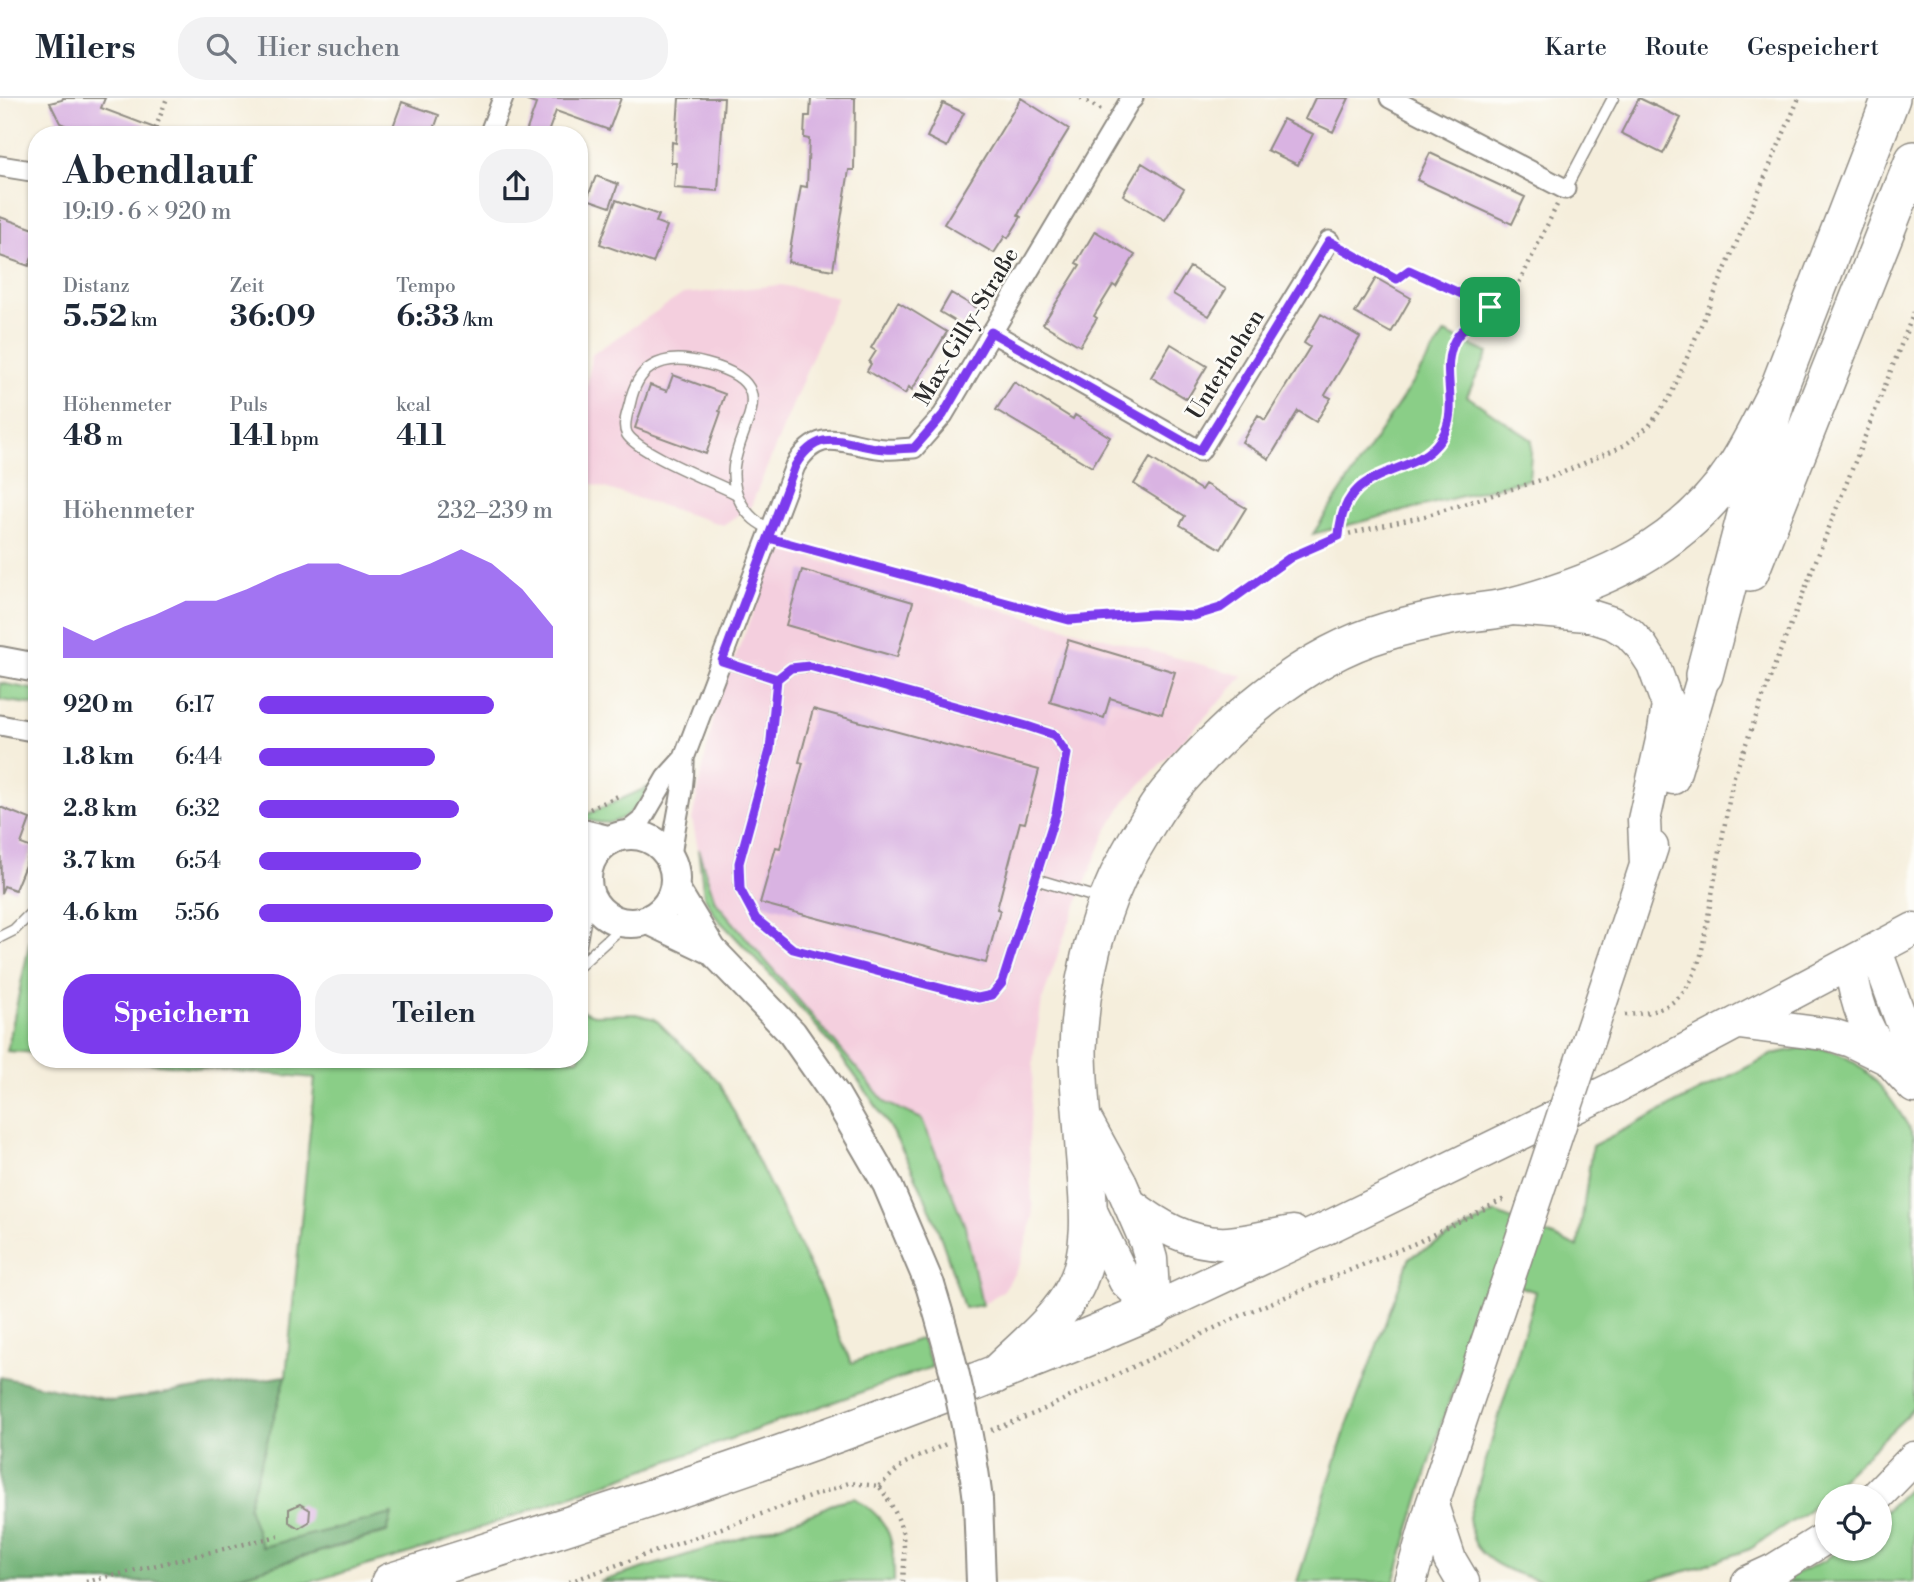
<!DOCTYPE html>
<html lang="de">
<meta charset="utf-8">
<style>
:root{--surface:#fff;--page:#f2f2f3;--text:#1f2937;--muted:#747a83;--line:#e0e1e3;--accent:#7c3aed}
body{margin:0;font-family:"Libre Bodoni",serif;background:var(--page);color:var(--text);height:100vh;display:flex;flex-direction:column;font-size:26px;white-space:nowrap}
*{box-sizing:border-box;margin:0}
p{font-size:23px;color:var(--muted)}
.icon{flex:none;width:38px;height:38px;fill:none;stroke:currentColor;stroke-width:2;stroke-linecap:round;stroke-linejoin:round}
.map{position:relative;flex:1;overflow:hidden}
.drawer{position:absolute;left:28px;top:28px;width:560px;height:942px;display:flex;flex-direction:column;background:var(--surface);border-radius:28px;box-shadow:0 2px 5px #0004}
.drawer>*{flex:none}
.buttons{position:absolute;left:1815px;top:1386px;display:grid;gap:14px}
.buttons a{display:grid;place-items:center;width:77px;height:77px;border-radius:50%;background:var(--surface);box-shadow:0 2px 5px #0004;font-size:35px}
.pin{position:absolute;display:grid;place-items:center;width:60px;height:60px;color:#fff;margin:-30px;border-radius:14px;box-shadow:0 4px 10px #0006}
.round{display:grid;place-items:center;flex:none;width:74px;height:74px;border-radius:28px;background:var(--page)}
.summary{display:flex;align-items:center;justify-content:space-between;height:119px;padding:0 35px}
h1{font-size:38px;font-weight:700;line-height:52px}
.metrics{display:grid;grid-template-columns:repeat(3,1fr);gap:10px;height:119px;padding:7px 35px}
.metrics div{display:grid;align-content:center}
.metrics b{font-size:30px;font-weight:700}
.metrics small{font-size:19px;font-weight:400}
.metrics p{font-size:19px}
.chart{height:196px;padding:14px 35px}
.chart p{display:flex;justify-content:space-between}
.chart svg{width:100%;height:126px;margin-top:7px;fill:var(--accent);opacity:.7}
.action{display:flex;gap:14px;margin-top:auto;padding:14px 35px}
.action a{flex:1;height:80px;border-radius:28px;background:var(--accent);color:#fff;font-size:28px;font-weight:700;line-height:80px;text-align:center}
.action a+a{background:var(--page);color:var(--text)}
ul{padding:0 35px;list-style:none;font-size:23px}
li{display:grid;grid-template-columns:112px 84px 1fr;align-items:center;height:52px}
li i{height:18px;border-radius:9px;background:var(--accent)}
header{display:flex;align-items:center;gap:42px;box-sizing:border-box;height:98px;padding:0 35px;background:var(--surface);border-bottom:2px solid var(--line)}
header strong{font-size:33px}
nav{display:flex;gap:38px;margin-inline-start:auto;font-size:24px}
.search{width:490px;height:63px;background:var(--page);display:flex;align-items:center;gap:18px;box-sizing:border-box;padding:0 24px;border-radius:28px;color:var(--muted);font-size:26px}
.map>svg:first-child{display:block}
.built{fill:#f4cfde}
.green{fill:#8ace87;stroke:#5a7c59;stroke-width:2}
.forest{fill:#6fb174;stroke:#4d6e50;stroke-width:2}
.building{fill:#d9b3e2}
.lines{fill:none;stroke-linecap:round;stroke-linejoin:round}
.lane-casing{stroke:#908c84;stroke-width:13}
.street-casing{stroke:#908c84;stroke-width:23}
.secondary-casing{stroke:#908c84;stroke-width:32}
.primary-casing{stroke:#908c84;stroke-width:35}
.highway-casing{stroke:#908c84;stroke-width:40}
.path{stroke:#908c84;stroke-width:4.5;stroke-dasharray:2 5;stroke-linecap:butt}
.lane{stroke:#fff;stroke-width:10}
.street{stroke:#fff;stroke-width:19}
.secondary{stroke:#fff;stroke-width:28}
.primary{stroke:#fff;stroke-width:32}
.highway{stroke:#fff;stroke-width:37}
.secondary-bridge-casing{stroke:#908c84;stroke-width:32;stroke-linecap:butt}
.primary-bridge-casing{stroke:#908c84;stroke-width:35;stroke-linecap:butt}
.secondary-bridge{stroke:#fff;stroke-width:28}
.primary-bridge{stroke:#fff;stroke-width:32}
.route-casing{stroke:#fff;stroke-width:14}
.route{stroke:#7c3aed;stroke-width:9}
.labels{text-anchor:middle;stroke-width:5;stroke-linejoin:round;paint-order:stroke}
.street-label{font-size:23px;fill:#2b2b2b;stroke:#fdfcf7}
</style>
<header>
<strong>Milers</strong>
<div class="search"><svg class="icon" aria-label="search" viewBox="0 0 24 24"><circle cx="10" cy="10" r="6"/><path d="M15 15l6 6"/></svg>Hier suchen</div>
<nav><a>Karte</a><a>Route</a><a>Gespeichert</a></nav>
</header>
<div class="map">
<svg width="1914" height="1484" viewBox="0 0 1914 1484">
<rect width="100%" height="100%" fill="#fdfcf7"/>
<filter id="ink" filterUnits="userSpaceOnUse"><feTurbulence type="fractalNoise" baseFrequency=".0143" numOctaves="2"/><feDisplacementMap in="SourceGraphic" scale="14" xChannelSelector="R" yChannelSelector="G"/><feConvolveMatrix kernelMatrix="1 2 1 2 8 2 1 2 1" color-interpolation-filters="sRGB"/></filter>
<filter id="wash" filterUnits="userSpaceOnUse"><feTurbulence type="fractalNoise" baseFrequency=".00686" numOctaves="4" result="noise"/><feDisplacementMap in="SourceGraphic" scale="28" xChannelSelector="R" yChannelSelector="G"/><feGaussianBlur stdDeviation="1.57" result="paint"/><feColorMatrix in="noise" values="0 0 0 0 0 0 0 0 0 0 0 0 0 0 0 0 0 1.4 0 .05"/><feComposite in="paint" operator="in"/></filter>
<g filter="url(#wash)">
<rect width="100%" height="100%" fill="#f5eedc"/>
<path class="built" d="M781,187L837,199L751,408L723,427L579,382V336L592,256L683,196Z
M778,451L1244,578L1125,703L1105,736L1066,833L1042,903L1034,954L1029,1043L1033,1119L1020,1166L1004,1192L982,1207L965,1128L922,1021L886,1005L715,803L698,751L692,721L716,608Z"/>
<path class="green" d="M1445,235L1488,255L1467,298L1532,342L1529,381L1313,436Z
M0,585L37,592V607L0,602Z
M650,688C635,716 614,735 581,719Z
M698,751L715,803L886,1005L922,1021L965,1128L982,1207L964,1210C950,1165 935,1118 914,1075C868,978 790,896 716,819L704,798Z
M37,820V955L7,953L33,828Z
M579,912L594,917L636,916L655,921L720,985L818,1186L851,1265L922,1240L932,1269L410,1455L310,1484H219L387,1434L392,1417L262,1449L247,1409L286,1278L315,980L105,961H579Z
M1802,950C1809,950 1817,950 1824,951C1867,961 1894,1003 1914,1038V1307L1907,1318L1805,1415L1750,1451L1690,1472L1643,1484H1550C1526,1480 1490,1469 1476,1447C1471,1439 1470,1428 1469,1419L1536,1194L1493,1180L1442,1324L1394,1484H1297L1346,1330L1410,1159L1495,1115L1578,1149L1592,1048L1773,956Z
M1914,1385V1484H1777L1824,1463L1839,1451H1880V1418Z
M854,1400C892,1422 894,1443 894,1484H599L758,1435L814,1415L836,1404Z"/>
<path class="forest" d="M286,1278L248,1409L262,1449L392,1416L387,1433L219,1484H0V1279L112,1303Z"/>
<g id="blocks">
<path class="building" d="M63,0H105L101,10L168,35V37H87L60,25L50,5L62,2Z
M527,0H621L609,32L556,13L547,37H525L536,6L527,3Z
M679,0H724L718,93L674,90L676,65H671L672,44L676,45Z
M811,0H855L854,72H849L833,172L788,164L801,88L807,89L809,41L804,40L805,18H810Z
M1021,0L1069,31L1027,99L1018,117L1021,119L1008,140L1005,138L994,155L944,126Z
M1315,0H1349L1333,34L1305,21Z
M1639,0L1681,20L1663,56L1621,35Z
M402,4L439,17L432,37H390Z
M943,5L964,15L947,49L927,39Z
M1283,21L1313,36L1298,67L1267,52Z
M1430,55L1525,99L1512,126L1417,82Z
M1142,65L1184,91L1165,122L1123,97Z
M596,78L618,86L610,109L587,101Z
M616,102L659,117L656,124L667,128L653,165L600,146Z
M0,119L37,132V161L32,159L29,168L0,158Z
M1095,133L1135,157L1116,189L1113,187L1094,218L1097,220L1080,248L1043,226L1080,167L1076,165Z
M1190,169L1226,191L1209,218L1173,196Z
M1376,180L1411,200L1391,235L1355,215Z
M951,195L978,211L967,230L940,214Z
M898,204L947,234L912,292L909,289L905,296L867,273L871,266L869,264L876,253L871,250Z
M1321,216L1360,239L1325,297L1331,300L1316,324L1298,313L1269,361L1242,344L1258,317L1265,322L1310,249L1304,245Z
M1171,246L1207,268L1187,301L1151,279Z
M673,277L725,296L719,313L721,314L706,356L635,330L650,287L667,293Z
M1014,284L1073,321L1075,317L1110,339L1092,369L996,312Z
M1150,360L1201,392L1205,386L1246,410L1221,451L1180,427L1185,418L1134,386Z
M802,472L913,504L897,559L786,527Z
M1068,542L1175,574L1162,616L1110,600L1104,620L1050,604Z
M813,611L1039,672L1025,725L1020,724L997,811L1000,812L986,865L760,805L776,749L780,750L803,665L799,664Z
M0,709L30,721L21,746L32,750L15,792L4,788L1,795Z
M300,1406L310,1412L309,1424L299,1430L289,1424V1411Z"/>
</g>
</g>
<g filter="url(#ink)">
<use href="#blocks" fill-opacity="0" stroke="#908c84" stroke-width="2"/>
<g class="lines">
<defs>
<path id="lane" d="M1565,91L1613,0
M735,395C713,384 637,354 627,336C622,327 628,314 630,305C633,291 638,277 651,269C668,258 688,261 707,266C805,291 707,345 741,405C749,419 757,425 772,432
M722,563L777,581L770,652L739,765L740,791L756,821L793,851L978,900L992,897L1002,885L1056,715L1067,656L1054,637L1027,628L809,568L791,570L777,581
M1035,781L1102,801
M0,839L14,832L37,809
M579,857L590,797
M579,868L626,825"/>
<path id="street" d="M1390,0L1565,91
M489,37L503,0
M0,68L37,74
M991,234L1200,353L1329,143
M0,627L37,634
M623,737L641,723L666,680L684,660L795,368C820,324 847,349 885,351C895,352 904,350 914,350L943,317L1129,4L1133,0
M671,760C674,726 685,694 684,660"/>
<path id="secondary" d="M0,563L37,570
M579,735L608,742
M587 781a44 44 0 1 1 88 0a44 44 0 1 1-88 0Z
M675,791L712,852L792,935L836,998L887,1086L930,1187
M649,822L712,852
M978,1402L981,1484"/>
<path id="primary" d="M1513,511L1587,517L1612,525L1629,535L1642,549L1653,566L1668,607L1664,633L1644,722L1646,767
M1673,680L1704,577
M1619,850L1652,749
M1876,853L1914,957
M1850,866C1859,925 1873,947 1914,989
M1739,925L1832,937L1851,943L1886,960
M1082,1015L1121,1086L1146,1144L1151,1161L1154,1211
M1129,1105C1157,1127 1190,1147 1228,1145C1249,1144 1271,1137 1293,1134
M1088,1107L1125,1183L1154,1211
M1154,1211L1335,1126L1610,992L1914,831
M1877,1398L1914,1360
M1432,1407L1450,1462L1463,1484
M1410,1484L1432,1407L1503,1197
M1748,1484L1774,1472L1827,1439"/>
<path id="highway" d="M1750,474L1914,62
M1704,577L1780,287L1891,0
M995,1277C1021,1251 1059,1222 1075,1189C1096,1148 1087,1094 1084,1050C1082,1017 1078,984 1078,951C1080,873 1102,797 1144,731C1151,719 1158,707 1167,696C1223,629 1300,559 1385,534C1409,526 1435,521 1460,516C1476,514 1493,513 1509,509C1601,485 1683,450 1737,367C1753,342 1766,313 1780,287
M390,1484C648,1404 905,1318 1154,1211"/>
</defs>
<use href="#lane" class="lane-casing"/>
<use href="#street" class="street-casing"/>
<use href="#secondary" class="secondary-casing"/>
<use href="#primary" class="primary-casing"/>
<use href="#highway" class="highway-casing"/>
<path class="path" d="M1081,0L1101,12
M153,37L167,0
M1347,153L1397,181L1409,172L1505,214L1557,107
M1339,438C1343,361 1412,384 1441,341C1462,310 1438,273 1455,241C1462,228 1481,222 1490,209
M787,445L1069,522L1153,516L1194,518L1220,510L1291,459L1339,438L1425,418L1557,377L1625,347L1649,328L1670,299L1799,0
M590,711L618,698
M1625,917C1671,915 1688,899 1701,857L1733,681L1776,564L1914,214
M991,1332L1036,1315L1244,1216L1418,1144L1502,1102L1506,1104
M879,1388L905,1365L946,1346
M86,1484L278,1438
M569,1484L849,1385L879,1388C905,1425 906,1439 903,1484"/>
<use href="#lane" class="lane"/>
<use href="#street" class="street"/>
<use href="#secondary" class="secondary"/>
<use href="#primary" class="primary"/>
<use href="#highway" class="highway"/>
<defs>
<path id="secondary-bridge" d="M930,1187C952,1258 969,1328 978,1402"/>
<path id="primary-bridge" d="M1503,1197L1619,850"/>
</defs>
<use href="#secondary-bridge" class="secondary-bridge-casing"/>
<use href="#primary-bridge" class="primary-bridge-casing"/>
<use href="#secondary-bridge" class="secondary-bridge"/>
<use href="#primary-bridge" class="primary-bridge"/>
</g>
</g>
<g class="lines" filter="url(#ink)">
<defs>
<path id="route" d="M1490,209C1481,222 1462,228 1455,242C1438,273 1462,310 1441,341C1412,384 1343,362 1339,438L1291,459L1220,510L1194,518L1153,516L1069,522L769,440L722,563L777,581L770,652L739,765L740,791L756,821L793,851L978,900L992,897L1002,885L1056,715L1067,656L1054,637L1027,628L809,568L791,570L777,581L722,563L795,368C821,324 847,349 885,351C895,352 905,350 914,350L943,317L991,234L1200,353L1329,143L1397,181L1409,172L1490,209"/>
</defs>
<use href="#route" class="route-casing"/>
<use href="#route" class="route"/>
</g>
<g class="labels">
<g class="street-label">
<text transform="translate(966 228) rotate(-59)" y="8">Max-Gilly-Straße</text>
<text transform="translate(1225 266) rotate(-58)" y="8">Unterhohen</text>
</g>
</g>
</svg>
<div class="buttons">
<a><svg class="icon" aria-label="locate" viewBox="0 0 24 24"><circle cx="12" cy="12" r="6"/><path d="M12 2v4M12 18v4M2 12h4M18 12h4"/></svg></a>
</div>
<div class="pin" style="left:1490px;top:209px;background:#1e9e55"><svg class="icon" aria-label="arrive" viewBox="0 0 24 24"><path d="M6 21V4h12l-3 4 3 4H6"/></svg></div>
<section class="drawer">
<div class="summary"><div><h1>Abendlauf</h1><p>19:19 · 6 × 920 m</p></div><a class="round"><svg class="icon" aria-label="share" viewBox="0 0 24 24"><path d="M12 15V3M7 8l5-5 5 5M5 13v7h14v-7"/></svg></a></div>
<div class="metrics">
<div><p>Distanz</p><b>5.52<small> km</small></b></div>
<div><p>Zeit</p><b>36:09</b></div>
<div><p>Tempo</p><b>6:33<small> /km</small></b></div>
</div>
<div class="metrics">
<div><p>Höhenmeter</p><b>48<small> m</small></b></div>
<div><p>Puls</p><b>141<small> bpm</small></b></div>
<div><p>kcal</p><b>411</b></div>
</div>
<div class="chart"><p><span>Höhenmeter</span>232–239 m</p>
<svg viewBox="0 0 160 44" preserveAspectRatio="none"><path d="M0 44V33L10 38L20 33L30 29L40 24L50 24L60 20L70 15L80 11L90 11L100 15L110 15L120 11L130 6L140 11L150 20L160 33V44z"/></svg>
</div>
<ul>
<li><b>920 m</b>6:17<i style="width:80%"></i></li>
<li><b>1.8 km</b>6:44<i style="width:60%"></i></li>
<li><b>2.8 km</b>6:32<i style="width:68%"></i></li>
<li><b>3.7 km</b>6:54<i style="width:55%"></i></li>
<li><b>4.6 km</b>5:56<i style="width:100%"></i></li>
</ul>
<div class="action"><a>Speichern</a><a>Teilen</a></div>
</section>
</div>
